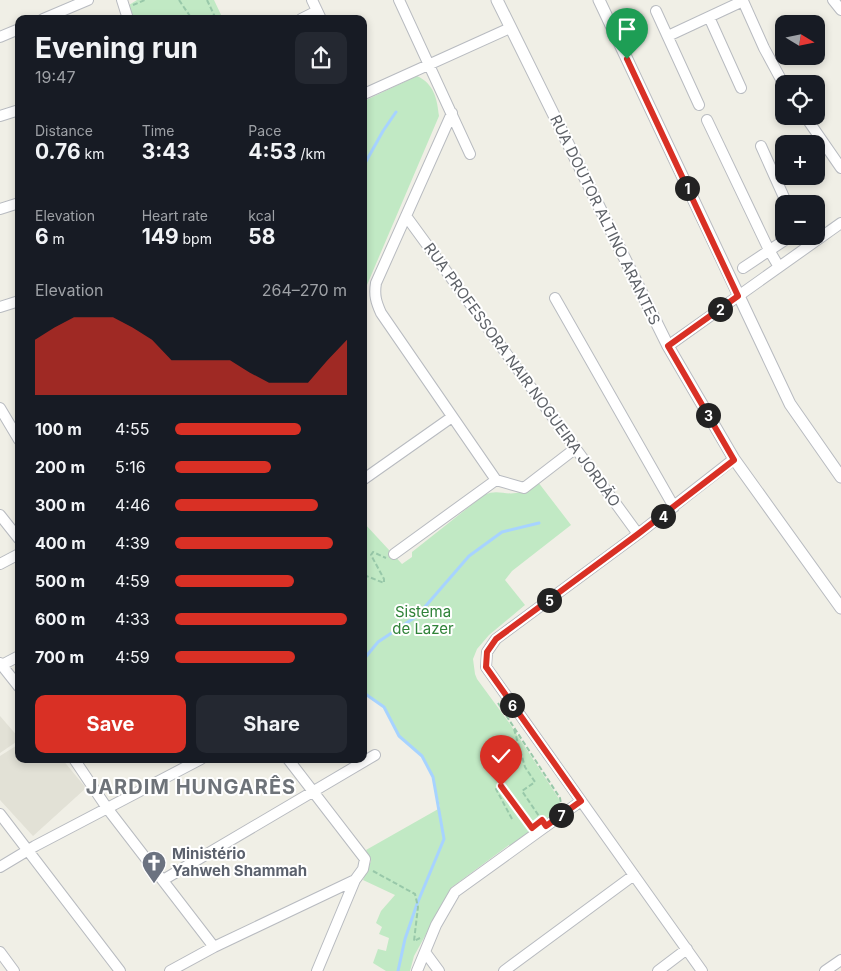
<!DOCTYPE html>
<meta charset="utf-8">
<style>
:root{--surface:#171b24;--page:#242831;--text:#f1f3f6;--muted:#9ea1a6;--accent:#d93025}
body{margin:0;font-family:Inter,sans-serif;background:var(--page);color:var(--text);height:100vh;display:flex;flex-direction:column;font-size:19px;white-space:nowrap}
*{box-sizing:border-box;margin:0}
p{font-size:16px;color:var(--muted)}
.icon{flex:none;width:28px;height:28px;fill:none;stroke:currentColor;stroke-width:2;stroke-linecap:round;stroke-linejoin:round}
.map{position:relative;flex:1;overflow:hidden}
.panel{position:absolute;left:15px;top:15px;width:352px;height:748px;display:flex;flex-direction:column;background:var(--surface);border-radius:10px;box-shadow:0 2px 8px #0003}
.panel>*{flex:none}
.needle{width:32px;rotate:100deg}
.tools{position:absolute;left:775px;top:15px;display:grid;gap:10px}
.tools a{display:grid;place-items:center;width:50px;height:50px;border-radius:10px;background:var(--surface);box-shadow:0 2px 8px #0003;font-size:25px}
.pin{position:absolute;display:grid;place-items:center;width:42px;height:42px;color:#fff;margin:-51px -21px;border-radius:50% 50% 50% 0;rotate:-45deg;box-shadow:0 0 5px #0007}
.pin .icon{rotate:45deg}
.km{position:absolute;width:25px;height:25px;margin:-12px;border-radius:50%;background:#222;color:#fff;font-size:14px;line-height:25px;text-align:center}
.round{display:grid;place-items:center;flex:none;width:52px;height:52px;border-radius:10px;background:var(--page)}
.overview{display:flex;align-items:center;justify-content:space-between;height:85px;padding:0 20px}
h1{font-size:28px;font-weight:700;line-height:38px}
.figures{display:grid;grid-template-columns:repeat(3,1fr);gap:8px;height:85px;padding:5px 20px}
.figures div{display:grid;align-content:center}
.figures b{font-size:21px;font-weight:700}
.figures small{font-size:14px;font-weight:400}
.figures p{font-size:14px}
.chart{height:140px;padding:10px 20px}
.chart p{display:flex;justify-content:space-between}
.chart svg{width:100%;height:90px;margin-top:5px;fill:var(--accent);opacity:.7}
.primary-button{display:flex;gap:10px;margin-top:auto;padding:10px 20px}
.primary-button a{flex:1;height:58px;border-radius:10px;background:var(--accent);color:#fff;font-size:20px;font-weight:700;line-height:58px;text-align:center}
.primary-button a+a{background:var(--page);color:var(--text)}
ul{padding:0 20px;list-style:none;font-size:16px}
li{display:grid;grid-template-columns:80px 60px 1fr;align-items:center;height:38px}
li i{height:12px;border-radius:6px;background:var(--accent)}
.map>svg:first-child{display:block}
.education{fill:#e2e1d6}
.green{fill:#c1e9c4}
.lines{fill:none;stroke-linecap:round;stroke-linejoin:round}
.stream{stroke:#a7d3ff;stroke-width:3}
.minor-casing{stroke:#b8bbc0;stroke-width:12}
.tertiary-casing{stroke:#b8bbc0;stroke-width:13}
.path{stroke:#98c8a9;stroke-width:2;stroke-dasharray:5 2.5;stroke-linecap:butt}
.minor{stroke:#fff;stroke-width:10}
.tertiary{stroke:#fff;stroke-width:11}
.route-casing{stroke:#fff;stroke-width:10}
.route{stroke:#d93025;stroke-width:6}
.labels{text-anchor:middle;stroke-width:4;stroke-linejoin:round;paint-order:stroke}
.street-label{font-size:15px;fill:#5d6167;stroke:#fff}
.park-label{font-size:15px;fill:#308339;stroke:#fff}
.worship-label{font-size:15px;font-weight:bold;fill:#5b616d;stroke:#fff;text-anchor:start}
.district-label{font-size:20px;font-weight:bold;letter-spacing:1px;fill:#6e7379;stroke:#fff}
</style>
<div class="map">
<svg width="841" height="971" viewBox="0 0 841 971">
<rect width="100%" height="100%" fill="#f0efe6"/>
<path class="education" d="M0,716L19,738V740L0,753Z
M19,744V759H62L86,788L33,836L0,800V756Z"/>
<path class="green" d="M137,0H214L223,19H132L129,5Z
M417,76C434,84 437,98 439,116L364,292V101Z
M538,482L571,525L512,571L505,580L525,605L489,635L477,649L473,659L475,674L477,679L510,724L559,799L560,806L556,812L532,829L533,830L511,846L509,845L452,887L414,956L410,971H386L373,963L378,949L386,951L389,938L379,934L382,927L376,923L381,911L395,895L363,880L371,861L366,850L440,808L433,777L422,756L399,736L384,707L364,693V523L402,564L412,557V552L484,495C497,489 504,495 516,493C525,492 532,486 538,482Z"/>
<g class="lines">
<path class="stream" d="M364,165L383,131L396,112
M17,371L19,373
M364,659L378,642L417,616L469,556L502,532L539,523
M364,693L384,707L399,736L422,756L433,777L444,839L417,904L405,939L398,971"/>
<defs>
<path id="minor" d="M122,0L128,19
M312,0L321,19
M399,0L470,154
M833,0L841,10
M656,11L699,105
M709,17L741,88
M43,19L88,0
M301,19L317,11
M668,36L743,1L764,48L784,85
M0,37L19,29
M364,94L510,28
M452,113L376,283C374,295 376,302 381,313L496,480
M0,116L19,110
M805,116L841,168
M707,120L769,250L779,267
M761,146L787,204
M0,209L19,203
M406,216L638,534
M743,268L791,236
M555,298L674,507
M0,307L19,301
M668,346L841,223
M0,408L19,440
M364,479L452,417
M0,515L19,539
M394,554L496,480L524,488L576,448
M0,564L19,554
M0,663L19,687
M0,666L19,656
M74,759L107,808L214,947
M288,759L365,859L363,869L355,880L317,971
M0,814L120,971
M0,867L35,846L201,759
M163,880L375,755
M0,952L14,971
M425,952L439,971
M170,971L214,947L355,880
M417,971L436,925L455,892L581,801
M504,971L634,875
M658,971L687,949
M702,971L486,667L487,652L496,639L638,534L734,459
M825,971L841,960"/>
<path id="tertiary" d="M497,0L668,346L734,459L841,608
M599,0L790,404L841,477"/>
</defs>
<use href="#minor" class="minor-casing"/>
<use href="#tertiary" class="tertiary-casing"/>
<path class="path" d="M179,0L192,19
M207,0L216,19
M133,5L145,0
M364,575L384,583V579L371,555L373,552L386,558
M498,703L560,798L561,804
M514,729L525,767L535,782L522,791L541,819
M512,819L496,789L501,786L531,826
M373,871L415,894L418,907L414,941L420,938"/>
<use href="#minor" class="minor"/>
<use href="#tertiary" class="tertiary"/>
</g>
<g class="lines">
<defs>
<path id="route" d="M501,786L532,828L542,820L546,826L581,801L486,667L487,652L496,639L638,534L734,460L668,346L738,296L627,59"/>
</defs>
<use href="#route" class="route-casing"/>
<use href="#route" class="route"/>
</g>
<defs>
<symbol id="church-pin" viewBox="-11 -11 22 30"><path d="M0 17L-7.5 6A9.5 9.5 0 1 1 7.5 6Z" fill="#6b7280" stroke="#fff"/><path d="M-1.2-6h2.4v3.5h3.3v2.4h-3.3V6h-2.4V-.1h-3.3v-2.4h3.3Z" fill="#fff"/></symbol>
</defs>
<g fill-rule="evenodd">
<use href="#church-pin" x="140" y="849" width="28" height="38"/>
</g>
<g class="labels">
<g class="street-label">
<text transform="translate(605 220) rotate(64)" y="5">RUA DOUTOR ALTINO ARANTES</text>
<text transform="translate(522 375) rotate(54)" y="5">RUA PROFESSORA NAIR NOGUEIRA JORDÃO</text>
</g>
<g class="park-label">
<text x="423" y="617">Sistema<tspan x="423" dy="17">de Lazer</tspan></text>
</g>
<g class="worship-label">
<text x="172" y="859">Ministério<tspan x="172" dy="17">Yahweh Shammah</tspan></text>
</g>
<g class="district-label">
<text x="191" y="794">JARDIM HUNGARÊS</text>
</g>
</g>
</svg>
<div class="tools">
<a><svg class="needle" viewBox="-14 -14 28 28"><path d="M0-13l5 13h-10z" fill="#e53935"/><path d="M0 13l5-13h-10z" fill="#9ea1a6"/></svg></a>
<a><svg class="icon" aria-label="locate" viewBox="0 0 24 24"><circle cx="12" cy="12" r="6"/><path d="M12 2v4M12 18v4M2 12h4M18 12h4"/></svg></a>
<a>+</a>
<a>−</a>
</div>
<div class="pin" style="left:627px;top:59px;background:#1e9e55"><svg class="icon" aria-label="arrive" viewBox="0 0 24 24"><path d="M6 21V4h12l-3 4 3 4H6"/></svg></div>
<div class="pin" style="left:501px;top:786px;background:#d93025"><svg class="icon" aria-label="check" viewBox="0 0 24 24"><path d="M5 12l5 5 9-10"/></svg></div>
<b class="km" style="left:687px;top:188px">1</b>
<b class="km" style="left:720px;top:309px">2</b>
<b class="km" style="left:708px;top:415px">3</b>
<b class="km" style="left:663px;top:516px">4</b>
<b class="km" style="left:549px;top:600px">5</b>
<b class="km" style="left:512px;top:705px">6</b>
<b class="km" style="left:561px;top:815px">7</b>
<section class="panel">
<div class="overview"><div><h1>Evening run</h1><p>19:47</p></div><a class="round"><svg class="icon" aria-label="share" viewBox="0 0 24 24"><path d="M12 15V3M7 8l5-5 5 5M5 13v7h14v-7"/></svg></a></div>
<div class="figures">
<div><p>Distance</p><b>0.76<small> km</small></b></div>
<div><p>Time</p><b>3:43</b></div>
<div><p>Pace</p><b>4:53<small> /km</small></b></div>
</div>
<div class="figures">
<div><p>Elevation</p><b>6<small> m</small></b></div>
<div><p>Heart rate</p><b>149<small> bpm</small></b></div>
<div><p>kcal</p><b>58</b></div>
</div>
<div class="chart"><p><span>Elevation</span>264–270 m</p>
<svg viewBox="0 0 160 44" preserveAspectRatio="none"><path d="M0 44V17L10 11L20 6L30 6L40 6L50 11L60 17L70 27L80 27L90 27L100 27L110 33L120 38L130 38L140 38L150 27L160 17V44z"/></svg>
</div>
<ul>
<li><b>100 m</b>4:55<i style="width:73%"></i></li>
<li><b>200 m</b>5:16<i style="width:56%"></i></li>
<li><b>300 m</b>4:46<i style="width:83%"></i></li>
<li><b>400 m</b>4:39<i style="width:92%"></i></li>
<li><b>500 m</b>4:59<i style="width:69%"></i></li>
<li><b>600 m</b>4:33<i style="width:100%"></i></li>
<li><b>700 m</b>4:59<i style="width:70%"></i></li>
</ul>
<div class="primary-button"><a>Save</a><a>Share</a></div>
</section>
</div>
